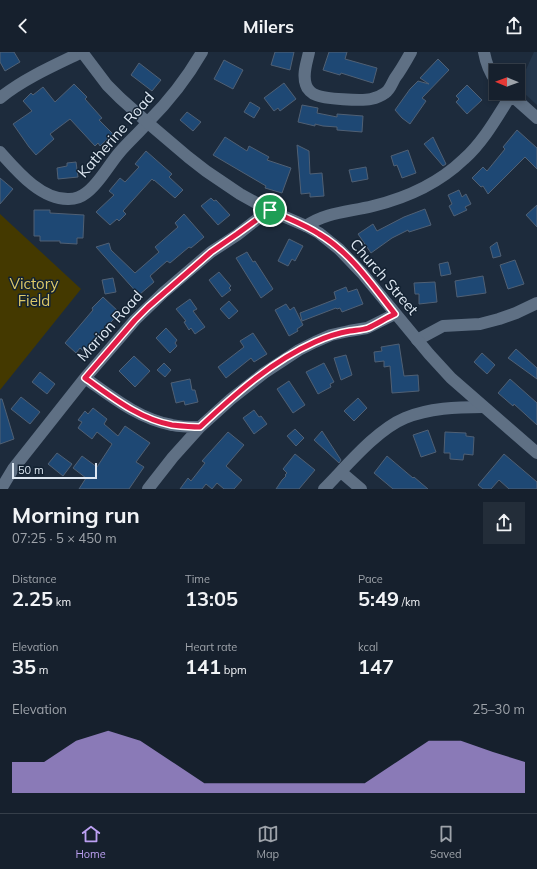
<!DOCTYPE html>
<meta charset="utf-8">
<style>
:root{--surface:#16202d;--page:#232d39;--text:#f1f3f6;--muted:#9ea3aa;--line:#353e49;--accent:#bca0f2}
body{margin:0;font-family:Mulish,sans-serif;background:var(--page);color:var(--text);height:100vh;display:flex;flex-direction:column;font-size:15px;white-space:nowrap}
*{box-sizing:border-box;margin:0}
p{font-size:13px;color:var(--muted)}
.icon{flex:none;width:22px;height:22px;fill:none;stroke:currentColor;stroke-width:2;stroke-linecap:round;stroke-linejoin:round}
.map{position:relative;height:437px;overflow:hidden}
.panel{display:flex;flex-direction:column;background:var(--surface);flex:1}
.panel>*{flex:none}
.needle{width:26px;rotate:271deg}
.tools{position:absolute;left:489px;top:12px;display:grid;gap:8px}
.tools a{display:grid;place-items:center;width:36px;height:36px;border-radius:0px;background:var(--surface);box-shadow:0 2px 6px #0003,0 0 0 1px var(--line);font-size:20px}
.scale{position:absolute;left:12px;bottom:10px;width:85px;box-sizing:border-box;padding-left:4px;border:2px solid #dde7f2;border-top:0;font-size:11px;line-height:14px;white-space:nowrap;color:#dde7f2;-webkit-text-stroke:3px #132232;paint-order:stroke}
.pin{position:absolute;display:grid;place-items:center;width:34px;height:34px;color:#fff;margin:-17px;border:2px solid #fff;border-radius:50%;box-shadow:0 1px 4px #0007}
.round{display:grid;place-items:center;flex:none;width:42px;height:42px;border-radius:0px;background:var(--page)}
.overview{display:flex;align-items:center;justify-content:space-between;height:68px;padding:0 12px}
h1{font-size:22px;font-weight:700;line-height:30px}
.stats{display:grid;grid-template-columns:repeat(3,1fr);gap:6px;height:68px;padding:4px 12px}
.stats div{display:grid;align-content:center}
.stats b{font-size:20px;font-weight:700}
.stats small{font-size:11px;font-weight:400}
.stats p{font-size:11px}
.chart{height:112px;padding:8px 12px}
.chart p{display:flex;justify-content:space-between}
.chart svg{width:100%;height:72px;margin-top:4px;fill:var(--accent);opacity:.7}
header{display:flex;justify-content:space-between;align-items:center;height:52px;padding:0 12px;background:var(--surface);font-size:18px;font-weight:700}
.tab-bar{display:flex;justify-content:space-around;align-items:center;height:56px;border-top:1px solid var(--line);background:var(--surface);font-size:11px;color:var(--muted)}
.tab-bar a{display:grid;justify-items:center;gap:2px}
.tab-bar .active{color:var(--accent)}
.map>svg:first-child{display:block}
.built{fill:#24374c}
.green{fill:#443900}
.building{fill:#1e4874;stroke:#506074}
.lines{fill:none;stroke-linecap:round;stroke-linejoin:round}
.street{stroke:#5f7084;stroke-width:12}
.secondary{stroke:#5f7084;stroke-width:12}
.route-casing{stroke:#fff;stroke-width:8}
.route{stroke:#e11d48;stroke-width:5}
.labels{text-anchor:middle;stroke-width:3;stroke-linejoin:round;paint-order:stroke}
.street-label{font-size:15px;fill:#dde7f2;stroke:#132232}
.park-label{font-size:15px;fill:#dcc868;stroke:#132232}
</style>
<header><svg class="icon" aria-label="back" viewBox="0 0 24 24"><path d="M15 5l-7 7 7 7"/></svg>Milers<svg class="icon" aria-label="share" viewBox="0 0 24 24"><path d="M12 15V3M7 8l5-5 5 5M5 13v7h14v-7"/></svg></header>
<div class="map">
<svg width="537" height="437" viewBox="0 0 537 437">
<rect width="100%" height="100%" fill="#1d2b3c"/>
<path class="built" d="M534,0H537V53L525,42L522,33L524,22Z"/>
<path class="green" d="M0,162L81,237L0,338Z"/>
<path class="building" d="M0,0H14L20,10L5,19L0,10Z
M275,0H294L290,18L271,13Z
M329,0H347L345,7L377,16L373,31L341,21L340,23L323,18Z
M438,7L449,18L422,46L426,49L410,72L402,66L395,58L410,37L418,29L429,32L420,26Z
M224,8L243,18L233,37L214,27Z
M139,11L161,28L152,39L131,23Z
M284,31L296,47L280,59L278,56L274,59L264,46Z
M74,32L87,45L85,47L102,66L99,68L113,82L100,94L98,91L95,94L70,67L50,82L54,87L36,103L29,95L13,72L32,59L23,49L31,41L33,43L43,35L55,50Z
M467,33L482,48L467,62L456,50L459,47L456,44Z
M250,50L260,56L254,66L244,60Z
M302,53L318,56L317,61L337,65V62L363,64L362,80L337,78V75L323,74L315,72V74L298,70Z
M187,60L201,70L193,79L180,68Z
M517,78L537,96V117L525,105L488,142L483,134L481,135L472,126L483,115L487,119L505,97L503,95Z
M225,85L247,99L249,94L269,105L267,108L291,116L282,141L265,136L266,134L213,103Z
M433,85L446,112L443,114L424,92Z
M297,93L309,99L310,122L322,121L324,144L310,145V141L301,142Z
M408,98L416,121L402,126L397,113L394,114L391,104Z
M146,99L172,122L169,125L183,138L175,146L154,128V129L152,127L123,159L126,162L119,169L117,167L110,173L96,160L114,143L109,139L120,126L125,130L139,115L135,112Z
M76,110L78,125L58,127L57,116L67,114V111Z
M366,115L368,127L352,130L349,118Z
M0,126L13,137L0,152Z
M459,138L462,145L466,142L471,152L465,155L467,158L454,164L449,154L452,152L448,143Z
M211,146L214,149L216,148L230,163L218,173L201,154Z
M537,153V175L526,163Z
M425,157L431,173L409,180L408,178L392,186L371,201L358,182L373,172L377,179L404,165Z
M34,158H50V161L84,163L83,186H77V192L60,191V189H40V184H34Z
M184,162L204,185L191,196L189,195L170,211L167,209L150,224L154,230L139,243L96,195L109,191L111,198L135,221L159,200L155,195L178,175L175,171Z
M289,187L303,194L295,209L292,207L288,214L278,209Z
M497,190L501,204L493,206L490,195Z
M247,200L253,210L255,209L273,237L261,246L236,206Z
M515,208L524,232L508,237L500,213Z
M448,210L451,222L441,224L439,212Z
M219,220L231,234L229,236L231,238L222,245L209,228Z
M483,224L486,241L457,245L455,229Z
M113,226L116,240L105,242L102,228Z
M435,230L437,250L419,252V242H415L414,231Z
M346,235L348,240L357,237L363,252L342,260L340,256L337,257L336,256L302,269L300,261L336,247L334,240Z
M103,245L120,261L98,283L100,285L86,301L80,296L76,301L65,291L93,258L92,256Z
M190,247L197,257L193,259L205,275L195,282L191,276L189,278L184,270L186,269L176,257Z
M229,249L238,259L229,267L220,257Z
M286,252L290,258L294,255L303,273L297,277L298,279L289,284L275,258Z
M166,276L177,288L175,291L177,294L170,301L156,286Z
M253,281L267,302L254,310L251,306L226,326L218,315L244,295L240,289Z
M399,292L404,324L418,323L419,339L392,341L390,314L384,315V309L375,310L374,300L382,299L381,295Z
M516,297L537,316V327L508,306Z
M482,301L495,313L487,322L474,310Z
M346,303L352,323L341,328L334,306Z
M134,304L150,319L135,335L119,319Z
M164,311L171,318L165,325L157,318Z
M324,311L334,330L330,332L331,335L318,342L306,320Z
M40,320L55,332L47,342L32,330Z
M190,327L192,338H195L198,350L185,353L184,349L176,351L171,331Z
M510,327L537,351V373L514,352L513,354L498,341Z
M289,329L305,353L293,361L277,337Z
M21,345L40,360L30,372L11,357Z
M358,346L367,356L354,369L344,359Z
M0,347H2L14,387L0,392Z
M93,356L107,367L104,372L118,384L125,374L150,391L136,410L144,415L129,437H79L86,426L73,416L82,404L97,415L112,392L97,380L92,387L78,376L82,370L78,368L85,359L88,362Z
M254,358L259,365L261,364L267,372L254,382L243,366Z
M295,377L304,386L296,394L287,384Z
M428,378L436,400L421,405L413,383Z
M322,379L341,408L339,411L314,388Z
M228,380L244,393L226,414L242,428L234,437H224L217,431L212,437L206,432L202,437H180L188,426L191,429L205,411L202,409Z
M445,380L466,381V384L474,385L473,403L464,402L463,408L450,407V401H444Z
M57,401L72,412L63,424L48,412Z
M295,402L315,418L299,437H276L282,428L286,424L285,423L287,421L283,417Z
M504,402L537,430V437H509L499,428L491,437H483L478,433Z
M387,404L413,426L414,425L428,437H393L374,421Z"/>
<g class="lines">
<path class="street" d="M309,0C307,10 302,22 306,33C307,37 312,42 316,43C324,47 362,49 371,47C376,46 381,44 385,41C390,38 392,31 395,26C401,18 406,9 411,0
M484,0C486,11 489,20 496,29
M509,41L537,66
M0,46C23,27 55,13 82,0
M0,100C17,119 41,148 69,147C75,147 81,145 86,141C99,132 108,114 119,101C128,90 139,81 148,70C169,49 187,26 202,0
M306,174C326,160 349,160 373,154C406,146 439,131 464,107C484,89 497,65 511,43
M417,288L443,274L480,272L499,267L516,261L537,251
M85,326C112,345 139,367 172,373C181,375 191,375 200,375
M341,420L361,437
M1,437L13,417L85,326L135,268L163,241L211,200L237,183L269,158
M148,437L173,405L200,375L231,347L264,321L299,298L315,290L331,283L349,279L367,276L395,262
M324,437C346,415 376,378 405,366C429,356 457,355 483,355"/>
<path class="secondary" d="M82,0L107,33L120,46L148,71L188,105L206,119L240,142L269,158L306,174L319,181L339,197L362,221L429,302L451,326L537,401"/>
</g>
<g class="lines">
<defs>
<path id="route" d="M270,158C286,166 304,172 319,182C351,201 372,233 395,262C386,266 377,272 368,276C362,278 356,278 350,279C338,281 326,285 315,290C272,309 234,343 200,375C191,375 181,374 172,373C139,367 112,345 85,326L135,268L148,255L211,200L237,182Z"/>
</defs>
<use href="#route" class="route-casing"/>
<use href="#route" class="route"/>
</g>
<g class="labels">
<g class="street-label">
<text transform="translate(116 83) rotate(-49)" y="5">Katherine Road</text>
<text transform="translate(384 225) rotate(49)" y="5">Church Street</text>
<text transform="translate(110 274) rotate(-48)" y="5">Marion Road</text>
</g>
<g class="park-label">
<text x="34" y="237">Victory<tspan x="34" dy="17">Field</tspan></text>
</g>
</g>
</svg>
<div class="tools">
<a><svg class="needle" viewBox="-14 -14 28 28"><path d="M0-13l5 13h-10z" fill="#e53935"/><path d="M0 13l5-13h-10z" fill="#9ea3aa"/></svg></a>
</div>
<div class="scale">50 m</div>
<div class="pin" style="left:270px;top:158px;background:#1e9e55"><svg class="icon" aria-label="arrive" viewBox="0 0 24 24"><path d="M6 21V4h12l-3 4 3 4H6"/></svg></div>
</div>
<section class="panel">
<div class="overview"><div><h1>Morning run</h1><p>07:25 · 5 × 450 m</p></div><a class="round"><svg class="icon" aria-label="share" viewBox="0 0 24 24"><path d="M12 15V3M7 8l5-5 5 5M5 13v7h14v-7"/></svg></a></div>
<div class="stats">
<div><p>Distance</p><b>2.25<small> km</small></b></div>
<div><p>Time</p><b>13:05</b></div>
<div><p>Pace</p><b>5:49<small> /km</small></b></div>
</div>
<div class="stats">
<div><p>Elevation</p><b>35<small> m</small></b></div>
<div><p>Heart rate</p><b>141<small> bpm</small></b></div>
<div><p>kcal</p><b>147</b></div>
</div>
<div class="chart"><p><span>Elevation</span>25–30 m</p>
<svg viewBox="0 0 160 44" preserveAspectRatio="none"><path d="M0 44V25L10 25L20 12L30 6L40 12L50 25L60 38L70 38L80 38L90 38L100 38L110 38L120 25L130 12L140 12L150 19L160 25V44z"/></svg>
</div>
</section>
<nav class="tab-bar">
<a class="active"><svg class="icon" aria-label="home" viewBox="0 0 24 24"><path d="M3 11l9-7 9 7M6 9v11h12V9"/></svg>Home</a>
<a><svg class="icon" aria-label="map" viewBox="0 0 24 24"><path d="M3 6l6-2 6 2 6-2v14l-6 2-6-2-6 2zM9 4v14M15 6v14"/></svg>Map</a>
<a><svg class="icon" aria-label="saved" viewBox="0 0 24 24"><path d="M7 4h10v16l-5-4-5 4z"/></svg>Saved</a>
</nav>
